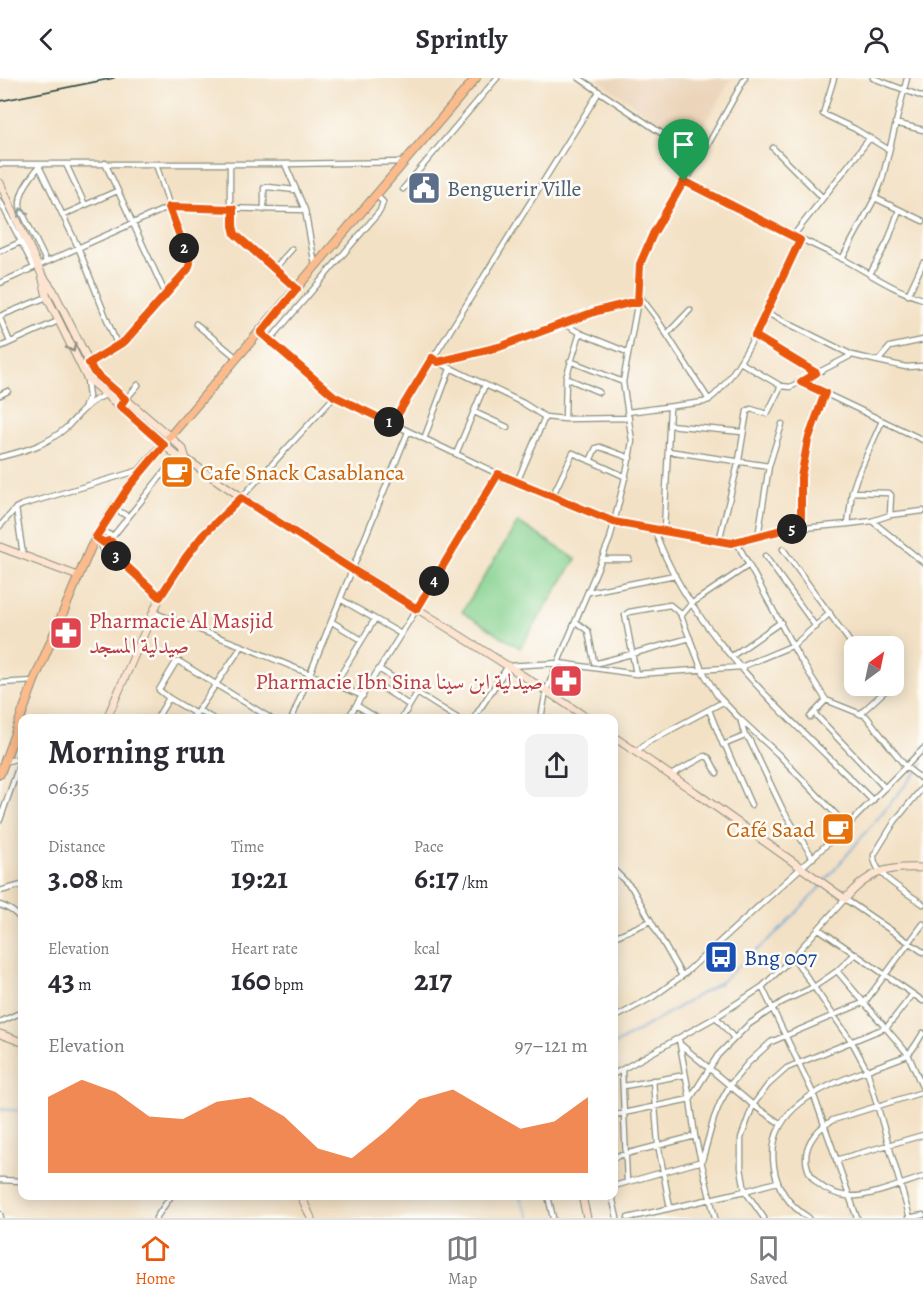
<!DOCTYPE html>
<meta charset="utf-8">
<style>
:root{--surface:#fff;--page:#f2f2f3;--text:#2b2b33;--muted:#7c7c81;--line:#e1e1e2;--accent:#ea580c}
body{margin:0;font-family:Alegreya,Amiri,serif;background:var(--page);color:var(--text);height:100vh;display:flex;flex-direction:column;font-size:22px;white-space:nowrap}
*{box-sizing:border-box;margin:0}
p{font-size:20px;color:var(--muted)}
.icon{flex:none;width:33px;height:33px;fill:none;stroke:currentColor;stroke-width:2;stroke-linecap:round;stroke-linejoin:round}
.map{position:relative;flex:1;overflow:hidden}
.side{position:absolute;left:18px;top:636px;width:600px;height:486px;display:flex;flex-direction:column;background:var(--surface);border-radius:12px;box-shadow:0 3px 15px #0003}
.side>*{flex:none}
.needle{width:39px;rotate:33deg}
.controls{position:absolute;left:844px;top:558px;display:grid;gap:12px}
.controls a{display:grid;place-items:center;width:60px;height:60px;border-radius:12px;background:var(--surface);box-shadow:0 3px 15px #0003;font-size:30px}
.pin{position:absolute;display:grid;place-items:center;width:51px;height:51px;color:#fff;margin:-62px -26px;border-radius:50% 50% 50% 0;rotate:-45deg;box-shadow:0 0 6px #0007}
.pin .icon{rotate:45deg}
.km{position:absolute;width:30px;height:30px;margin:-15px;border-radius:50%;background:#222;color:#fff;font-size:16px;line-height:30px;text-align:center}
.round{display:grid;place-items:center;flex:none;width:63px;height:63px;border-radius:12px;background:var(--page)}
.headline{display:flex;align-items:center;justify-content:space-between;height:102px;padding:0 30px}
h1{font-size:33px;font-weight:700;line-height:45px}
.metrics{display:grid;grid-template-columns:repeat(3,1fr);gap:9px;height:102px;padding:6px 30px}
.metrics div{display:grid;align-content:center}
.metrics b{font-size:30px;font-weight:700}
.metrics small{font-size:16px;font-weight:400}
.metrics p{font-size:16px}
.chart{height:168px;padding:12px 30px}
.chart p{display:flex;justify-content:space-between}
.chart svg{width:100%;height:108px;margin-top:6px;fill:var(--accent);opacity:.7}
header{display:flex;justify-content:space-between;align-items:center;height:78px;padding:0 30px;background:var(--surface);font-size:27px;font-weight:700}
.dock{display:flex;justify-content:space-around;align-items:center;height:84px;border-top:2px solid var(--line);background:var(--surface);font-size:16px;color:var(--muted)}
.dock a{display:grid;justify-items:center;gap:3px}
.dock .selected{color:var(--accent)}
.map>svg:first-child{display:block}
.built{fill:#ebd3b8}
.green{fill:#86d290;stroke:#528862;stroke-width:1.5}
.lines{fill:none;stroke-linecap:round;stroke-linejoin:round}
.stream{stroke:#66a2d6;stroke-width:1.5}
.street-casing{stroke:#898f7c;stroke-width:7}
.secondary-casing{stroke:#898f7c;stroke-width:9}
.primary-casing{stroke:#898f7c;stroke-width:10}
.street{stroke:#fff;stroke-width:4.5}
.secondary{stroke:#fde4d1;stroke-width:7}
.primary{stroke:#fbbb8c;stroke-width:8}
.rail{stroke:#1f3d34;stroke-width:1.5}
.oneway{stroke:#8f9e9a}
.oneway2{stroke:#8e9082}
.route-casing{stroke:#fff;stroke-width:12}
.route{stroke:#ea580c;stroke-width:8}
.labels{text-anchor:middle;stroke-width:5;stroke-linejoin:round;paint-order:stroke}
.service-label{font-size:22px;fill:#4e5e75;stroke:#fdfcf7;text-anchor:start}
.food-label{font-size:22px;fill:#c56008;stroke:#fdfcf7;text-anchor:start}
.health-label{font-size:22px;fill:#be3a42;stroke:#fdfcf7;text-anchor:start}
.transit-label{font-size:22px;fill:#164399;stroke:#fdfcf7;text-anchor:start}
</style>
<header><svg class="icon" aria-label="back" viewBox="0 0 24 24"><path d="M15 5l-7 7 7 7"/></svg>Sprintly<svg class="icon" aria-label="person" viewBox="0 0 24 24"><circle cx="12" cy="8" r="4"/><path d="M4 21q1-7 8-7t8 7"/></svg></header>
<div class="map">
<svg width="923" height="1140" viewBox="0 0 923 1140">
<rect width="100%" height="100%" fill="#fdfcf7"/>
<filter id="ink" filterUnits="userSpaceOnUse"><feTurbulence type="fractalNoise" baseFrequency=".0167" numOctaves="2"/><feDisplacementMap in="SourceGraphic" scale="12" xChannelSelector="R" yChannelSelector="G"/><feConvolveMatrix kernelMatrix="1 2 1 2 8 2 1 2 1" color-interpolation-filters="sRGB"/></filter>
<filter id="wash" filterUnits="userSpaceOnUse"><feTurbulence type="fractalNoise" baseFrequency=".008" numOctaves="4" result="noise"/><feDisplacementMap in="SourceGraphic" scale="24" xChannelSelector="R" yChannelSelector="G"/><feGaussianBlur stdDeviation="1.35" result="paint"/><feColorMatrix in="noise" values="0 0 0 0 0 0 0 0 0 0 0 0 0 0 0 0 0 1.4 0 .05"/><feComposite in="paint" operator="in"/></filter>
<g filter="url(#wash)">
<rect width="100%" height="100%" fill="#f3e1c5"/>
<path class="built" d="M596,0H732L691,69Z"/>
<path class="green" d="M518,444L576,481L520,570L462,534Z"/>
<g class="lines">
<path class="stream" d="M825,803L923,686
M614,967L721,904L784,848L822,807
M0,1031L22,1033
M519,1118L530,1140"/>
</g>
</g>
<g filter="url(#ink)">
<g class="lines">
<defs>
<path id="street" d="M579,0L700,81
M834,0L823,36L855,51L889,72
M873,0L923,19
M895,45L923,52
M773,70L823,120
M105,85L166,217
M0,86H285L405,84
M66,86L85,127
M230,86V131
M285,86L305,132L315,187
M40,87C31,100 16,115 21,132L46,183
M39,88L78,169L118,269
M684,103C736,131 789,155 841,180C868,194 894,213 923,221
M403,111L497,0
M875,120L923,143
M0,123L34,189
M233,131V148L235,156L297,211
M264,132V110L268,109L295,112
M63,137L117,113
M793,158L870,60
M0,173L21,164
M842,181L875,120L882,102L907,0
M274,191L292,171
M870,196L888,163L899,132
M0,205L169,129L305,132
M639,217L655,238L709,322
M908,217L923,185
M767,235L852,277
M0,238L47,219
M0,240L10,264
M196,246L237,280
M564,246L580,255L627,274
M261,255L335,318L498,396L614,444L737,465L782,452L848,446L872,443L890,437L923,433
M667,256L690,232
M755,258L816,295
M270,262L380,133L383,124L376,117
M0,269L58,243
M432,280L438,284L499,269L597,233L629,225H638
M570,283L623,304
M878,283L906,289L923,288
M438,284L523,325L545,339L565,341L629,340
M740,284L781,308L790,309L852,277L878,283L890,269L923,262
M81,289L125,263L181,200L189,188L156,86
M566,300L599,314
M801,304L923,362
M0,317L8,313
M85,328L89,319L87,302
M120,328L138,307
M474,334L507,349
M628,334L704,324C736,312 785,195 800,162
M565,341L566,300L580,255
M392,346L599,14
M669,347L742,354
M424,361L450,291
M668,373L769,388
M456,376L485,307
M0,379C25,373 47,367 67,349C80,336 88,323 106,317
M590,383L596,370L600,369L630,380
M517,404L545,339
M852,414L889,415L891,417L890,437
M552,419L573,375L626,399
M241,420L335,318
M16,430L23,477
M114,430L127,438
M872,443L923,484
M848,446L852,414L857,399L882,343
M0,448L16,430L22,427L140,392
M654,450C689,557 796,645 873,723
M801,450V399L808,362L825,315
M100,452L110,457H114L177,378
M664,452L670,330
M758,459L769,388L782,346
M719,463L739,382L747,333L751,331L767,336L781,308
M102 469a6 6 0 1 1 12 0a6 6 0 1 1-12 0Z
M737,465L797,576L826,622L866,638L906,689L923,702
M783,471L855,571
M111,474L160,519
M765,478L816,549
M602,481H629
M749,487L691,526L681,538L702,592L717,617L740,641L778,676L847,748
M589,514L675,497
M342,522L401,556
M155,535L242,568L363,618
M332,544L362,562
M576,544L588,553L594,584L598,585L690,560
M732,578L781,544
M379,591L457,640
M636,596L625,537L629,534L670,527L681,536
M372,603L409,627
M0,605L34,603
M335,606L375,541
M356,627L377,640
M198,632L212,640
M709,632L723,667L745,658L749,661L783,732L813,780
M814,635L885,710
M196,636L169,620L159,612L176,584H180L270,640
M860,636L885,613L881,608
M810,639L826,622
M157,640L169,620
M193,640L242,568
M292,640L408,354
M348,640L420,526L498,396
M402,640L417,615
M474,640L508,588L559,585L636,596L741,589L794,567L830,535
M541,640L546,613L610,461L628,387L632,363L623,304L639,217L640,186L665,134L700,81L745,0
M741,644L745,658
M725,667L751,727
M636,674L648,664L723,624
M5,684L22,679
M671,697L705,678L709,680L717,695
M923,709L895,743L874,777C872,797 908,815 923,826
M0,742L22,679
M614,792L632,810L682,898
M0,813L22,807
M0,827C10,831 18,835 22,845
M819,851L923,923
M614,859L651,843
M793,879L852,964L867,992L910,1140
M837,893L908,976L923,1011
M762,909L813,1015L857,1140
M716,939L734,960
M614,940L653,919L682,898L847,748L923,671
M0,944L22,934
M679,961L690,1021L695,1058L715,1140
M680,966L753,1027L781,1046
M622,992L627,1104
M614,996L716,939L762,909L793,879L845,821L923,874
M653,1002L658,1066L670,1130
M624,1008L685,997
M923,1014L833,1042C791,1065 800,1111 847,1118C865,1121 904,1105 923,1099
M614,1037L690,1021L718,977L748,947L784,923L814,909L837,893L855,876
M614,1079L695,1058
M836,1082L923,1057
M0,1102L22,1103
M614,1108L702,1083L714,1040L720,1025L730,1007L748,985L771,964L865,924L923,846
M548,1118L553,1140
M612,1118L617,1140
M0,1136L1,1140
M156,1140L171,1118
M628,1140L745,1113L777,1104
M764,1140L745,1113L741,1090V1060L753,1027L768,1007L787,990L887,949L913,916
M809,1140C790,1128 777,1111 774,1089C764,1025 834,1005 881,987C889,984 899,981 907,977C913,973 919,961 923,955
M908,1140L923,1137"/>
<path id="secondary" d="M0,105L42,197L53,212L94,294L170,359L183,371L186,381
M42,197L47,219L87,300L177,378L186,381C317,473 456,551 587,640
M0,469L78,498
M107,640L160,519L186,479L203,457L241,420
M614,659L695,714L845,821C869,793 887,788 923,790
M0,956L22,964
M301,1118L311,1140
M582,1118L587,1140"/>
<path id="primary" d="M0,696L34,603L91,469L114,430L142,391L476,0"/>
</defs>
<use href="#street" class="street-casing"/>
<use href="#secondary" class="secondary-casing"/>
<use href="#primary" class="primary-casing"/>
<use href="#street" class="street"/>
<use href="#secondary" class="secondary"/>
<use href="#primary" class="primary"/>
<path class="rail" d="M0,23L114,0"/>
</g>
<defs><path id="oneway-chevron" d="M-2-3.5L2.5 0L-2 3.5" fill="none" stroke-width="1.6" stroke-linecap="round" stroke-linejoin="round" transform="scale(1.5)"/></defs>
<use class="oneway" href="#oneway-chevron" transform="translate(22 134) rotate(-110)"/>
<use class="oneway2" href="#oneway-chevron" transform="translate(72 270) rotate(64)"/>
</g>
<g class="lines" filter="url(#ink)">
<defs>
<path id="route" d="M684,103L800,162L755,258L816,295L801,304L825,315L808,362L801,399V450L782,452L731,465L614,444L498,396L417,531L353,492L241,420L203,457L186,479L160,519L111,474L113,471L112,464L108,463L104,465L96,459L128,410L164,367L120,328L125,321L94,294L89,285L125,263L188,191L190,185L169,129L233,131V148L235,156L297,211L261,255L334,318L392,346L432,280L438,284L499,269L597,233L629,225H638L640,186L653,156Z"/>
</defs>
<use href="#route" class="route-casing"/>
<use href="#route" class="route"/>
</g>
<defs>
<symbol id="civic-square" viewBox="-11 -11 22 22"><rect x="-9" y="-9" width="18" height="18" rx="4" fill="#5c6f8a" stroke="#fdfcf7"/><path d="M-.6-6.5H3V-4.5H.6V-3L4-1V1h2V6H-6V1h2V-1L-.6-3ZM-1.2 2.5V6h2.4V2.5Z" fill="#fff"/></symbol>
<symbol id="cafe-square" viewBox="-11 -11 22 22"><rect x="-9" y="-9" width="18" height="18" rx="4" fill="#e8710a" stroke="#fdfcf7"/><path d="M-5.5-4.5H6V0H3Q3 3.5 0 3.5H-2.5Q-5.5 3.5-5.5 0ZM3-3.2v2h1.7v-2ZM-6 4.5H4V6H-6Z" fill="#fff"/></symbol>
<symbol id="pharmacy-square" viewBox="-11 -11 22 22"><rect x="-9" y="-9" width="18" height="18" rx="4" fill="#e0444e" stroke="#fdfcf7"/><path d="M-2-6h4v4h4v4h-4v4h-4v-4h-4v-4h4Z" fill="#fff"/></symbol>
<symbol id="bus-square" viewBox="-11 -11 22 22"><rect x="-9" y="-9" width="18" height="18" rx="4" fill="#1a4fb4" stroke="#fdfcf7"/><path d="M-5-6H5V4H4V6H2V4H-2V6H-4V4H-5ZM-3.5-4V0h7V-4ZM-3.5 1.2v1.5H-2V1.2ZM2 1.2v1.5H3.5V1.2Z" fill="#fff"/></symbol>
</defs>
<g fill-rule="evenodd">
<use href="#civic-square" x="405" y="91" width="38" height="38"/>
<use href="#cafe-square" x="158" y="375" width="38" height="38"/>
<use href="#pharmacy-square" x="47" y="536" width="38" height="38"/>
<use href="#pharmacy-square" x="547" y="584" width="38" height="38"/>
<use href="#cafe-square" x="819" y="732" width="38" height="38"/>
<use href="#bus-square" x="702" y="860" width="38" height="38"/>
</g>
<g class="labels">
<g class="service-label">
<text x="447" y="118">Benguerir Ville</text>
</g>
<g class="food-label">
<text x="200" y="402">Cafe Snack Casablanca</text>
<text x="815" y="759" text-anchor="end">Café Saad</text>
</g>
<g class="health-label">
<text x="89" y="550">Pharmacie Al Masjid<tspan x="89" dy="25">صيدلية المسجد</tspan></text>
<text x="543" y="611" text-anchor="end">Pharmacie Ibn Sina صيدلية ابن سينا</text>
</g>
<g class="transit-label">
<text x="744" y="887">Bng 007</text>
</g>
</g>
</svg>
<div class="controls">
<a><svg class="needle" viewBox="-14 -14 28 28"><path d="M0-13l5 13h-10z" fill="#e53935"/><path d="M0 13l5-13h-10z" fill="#7c7c81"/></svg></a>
</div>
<div class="pin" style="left:684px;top:103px;background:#1e9e55"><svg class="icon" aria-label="arrive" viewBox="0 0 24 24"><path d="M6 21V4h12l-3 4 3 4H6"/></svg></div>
<b class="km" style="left:389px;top:344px">1</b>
<b class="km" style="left:184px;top:170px">2</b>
<b class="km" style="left:116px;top:478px">3</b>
<b class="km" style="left:434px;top:503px">4</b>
<b class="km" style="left:792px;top:451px">5</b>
<section class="side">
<div class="headline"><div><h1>Morning run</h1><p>06:35</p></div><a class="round"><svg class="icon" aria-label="share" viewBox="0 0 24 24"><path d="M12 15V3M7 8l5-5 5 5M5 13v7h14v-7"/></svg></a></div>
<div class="metrics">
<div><p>Distance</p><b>3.08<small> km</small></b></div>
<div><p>Time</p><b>19:21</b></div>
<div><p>Pace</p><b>6:17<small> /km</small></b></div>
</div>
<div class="metrics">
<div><p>Elevation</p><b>43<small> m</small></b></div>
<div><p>Heart rate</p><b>160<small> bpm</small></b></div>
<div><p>kcal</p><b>217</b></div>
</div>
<div class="chart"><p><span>Elevation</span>97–121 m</p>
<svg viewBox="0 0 160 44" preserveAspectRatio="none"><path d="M0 44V13L10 6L20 11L30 21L40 22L50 15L60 13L70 21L80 34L90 38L100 27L110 14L120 10L130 18L140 26L150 23L160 13V44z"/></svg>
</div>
</section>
</div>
<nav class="dock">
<a class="selected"><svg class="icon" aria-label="home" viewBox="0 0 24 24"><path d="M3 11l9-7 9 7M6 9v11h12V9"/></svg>Home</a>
<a><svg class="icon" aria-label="map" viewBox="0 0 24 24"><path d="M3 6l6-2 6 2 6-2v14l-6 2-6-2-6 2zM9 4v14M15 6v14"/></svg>Map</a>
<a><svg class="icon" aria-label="saved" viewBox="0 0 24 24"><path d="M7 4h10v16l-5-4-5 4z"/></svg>Saved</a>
</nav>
